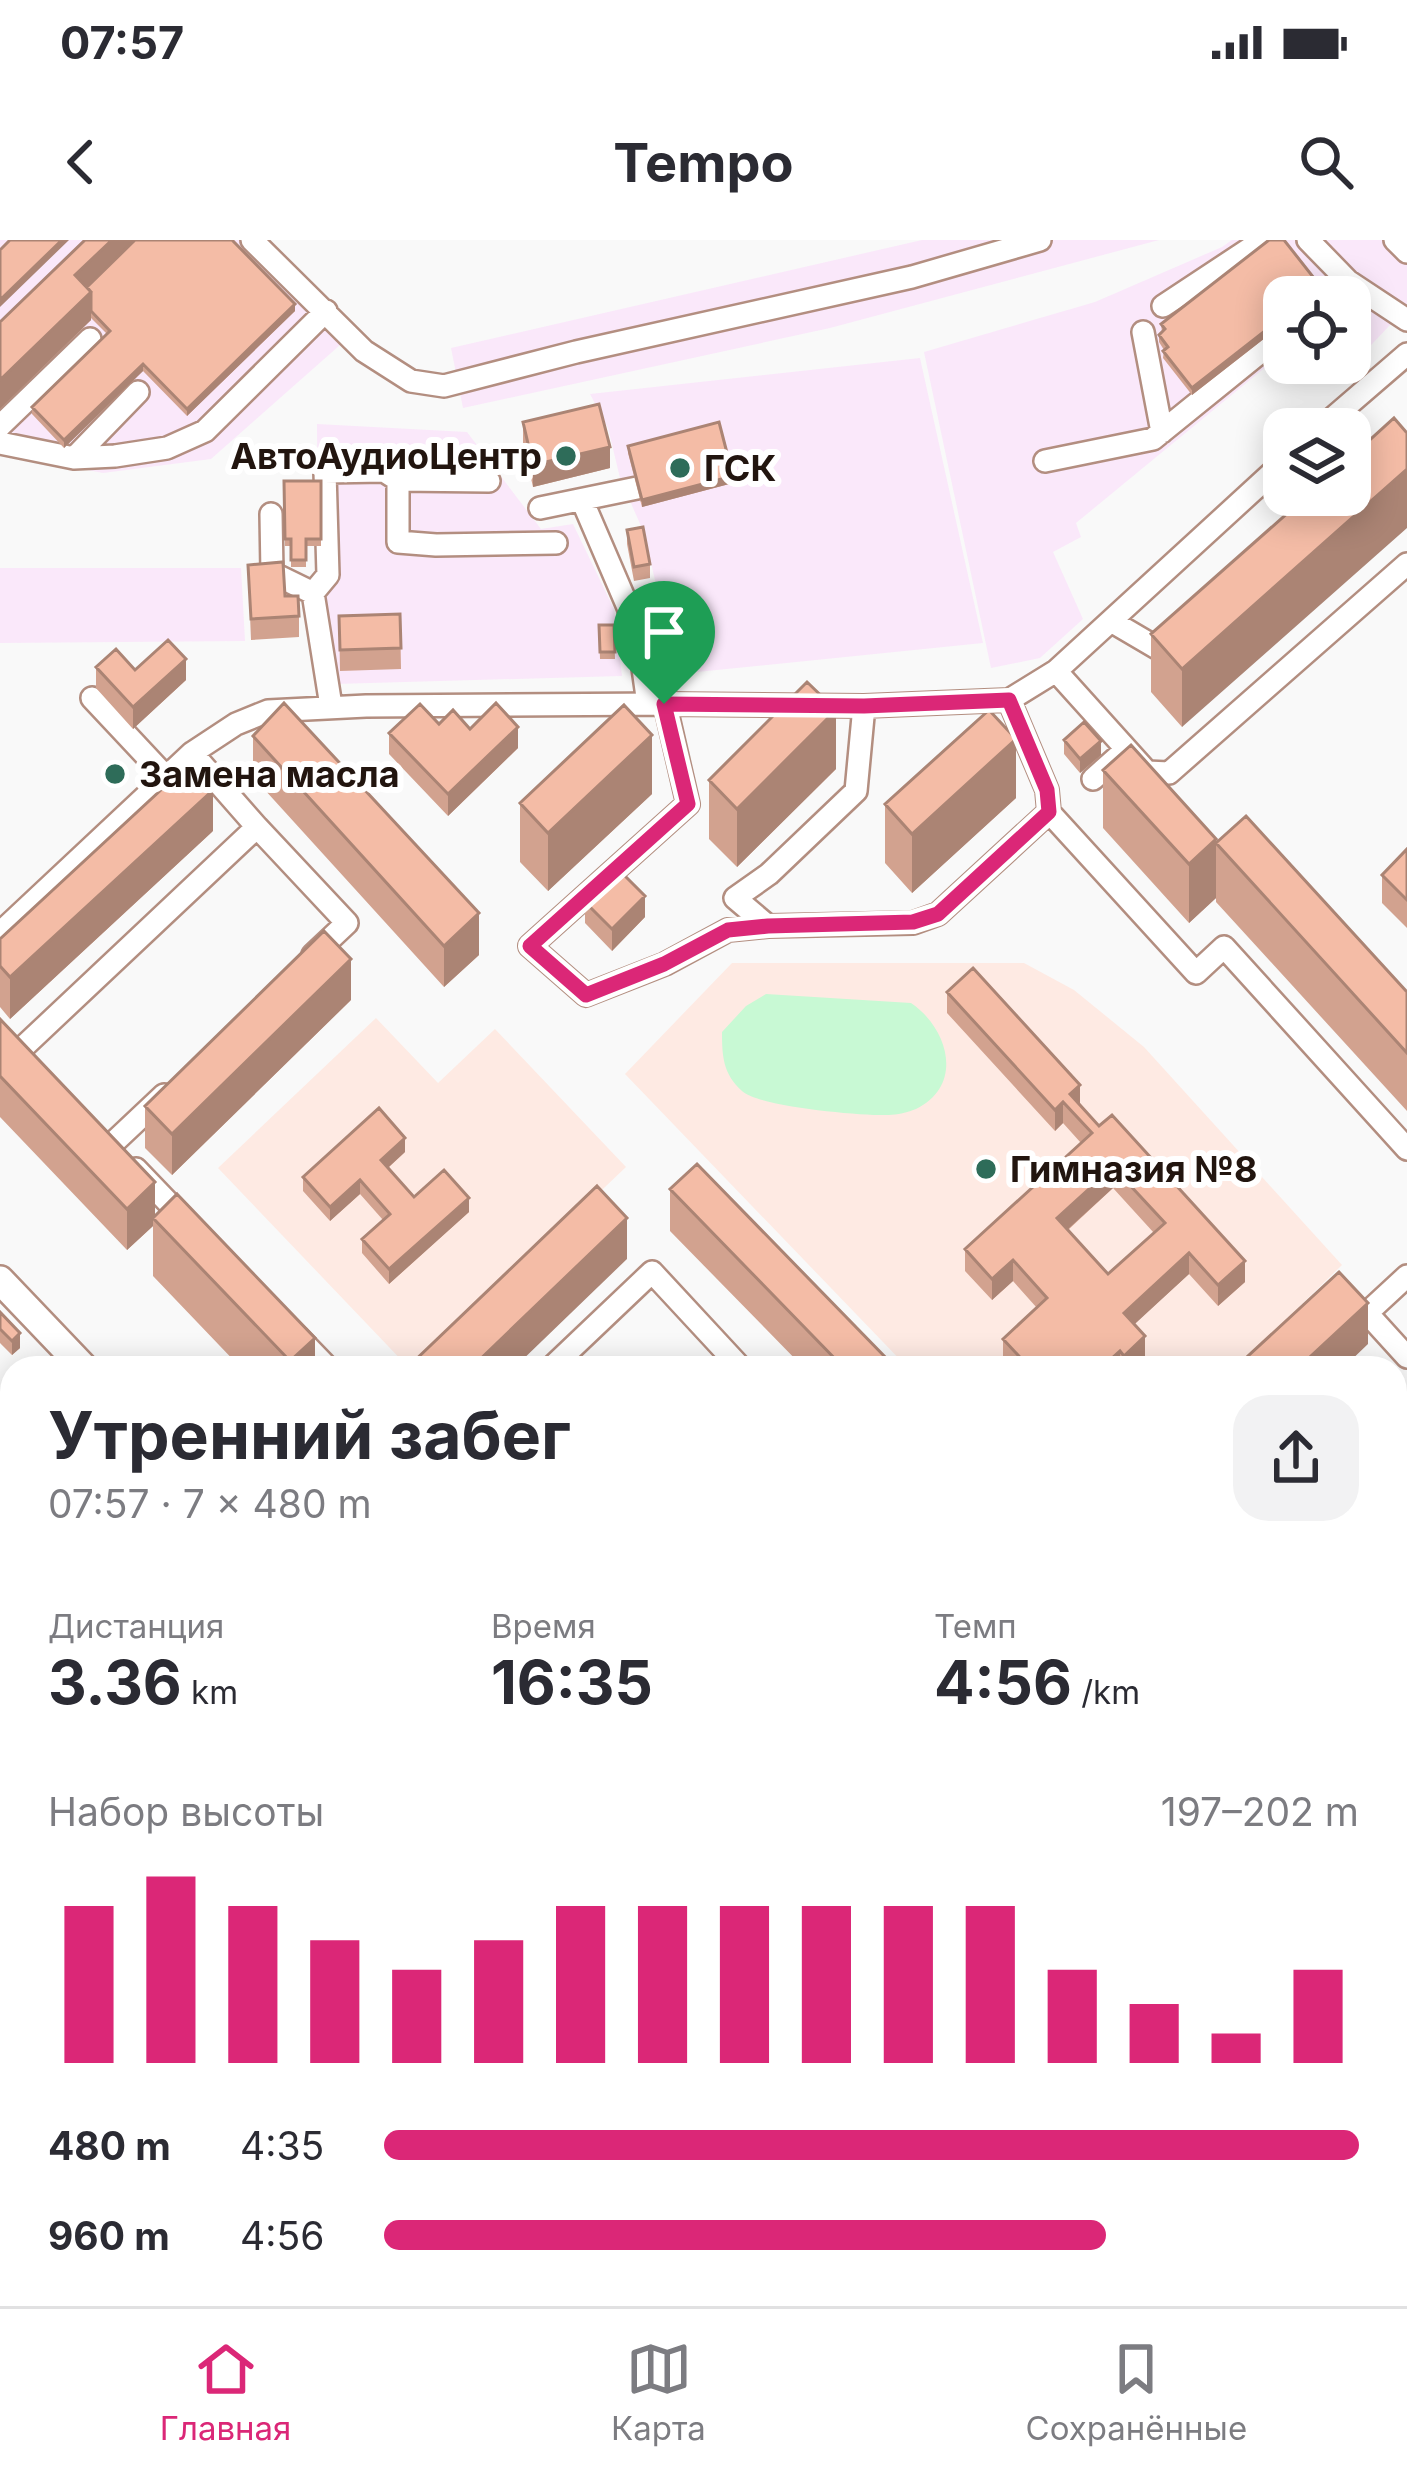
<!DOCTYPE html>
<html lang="ru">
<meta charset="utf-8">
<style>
:root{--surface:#fff;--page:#f2f2f3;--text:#2b2b33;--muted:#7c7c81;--line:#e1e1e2;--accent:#db2777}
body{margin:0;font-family:Inter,sans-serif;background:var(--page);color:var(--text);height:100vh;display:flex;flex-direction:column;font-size:45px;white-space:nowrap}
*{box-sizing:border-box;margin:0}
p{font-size:39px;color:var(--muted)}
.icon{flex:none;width:66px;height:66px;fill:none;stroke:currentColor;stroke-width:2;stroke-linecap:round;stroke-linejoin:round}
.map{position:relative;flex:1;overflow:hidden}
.side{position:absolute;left:0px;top:1116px;width:1407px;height:951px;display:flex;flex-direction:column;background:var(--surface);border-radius:36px 36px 0 0;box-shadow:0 6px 30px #0003}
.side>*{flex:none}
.fabs{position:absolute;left:1263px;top:36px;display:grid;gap:24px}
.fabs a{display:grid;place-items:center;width:108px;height:108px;border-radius:24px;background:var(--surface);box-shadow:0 6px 30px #0003;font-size:60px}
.pin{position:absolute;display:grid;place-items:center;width:102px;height:102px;color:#fff;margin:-123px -51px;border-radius:50% 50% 50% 0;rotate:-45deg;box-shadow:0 0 12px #0007}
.pin .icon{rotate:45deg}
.round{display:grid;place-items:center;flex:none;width:126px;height:126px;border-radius:36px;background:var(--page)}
.summary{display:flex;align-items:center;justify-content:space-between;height:204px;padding:0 48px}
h1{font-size:66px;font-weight:700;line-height:90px}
.figures{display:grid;grid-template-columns:repeat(3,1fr);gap:18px;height:204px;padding:12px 48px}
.figures div{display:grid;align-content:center}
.figures b{font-size:60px;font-weight:700}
.figures small{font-size:33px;font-weight:400}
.figures p{font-size:33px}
.chart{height:336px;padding:24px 48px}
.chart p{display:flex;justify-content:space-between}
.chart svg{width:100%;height:216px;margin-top:12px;stroke:var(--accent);stroke-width:6}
ul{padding:0 48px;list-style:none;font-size:39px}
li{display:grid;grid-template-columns:192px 144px 1fr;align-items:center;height:90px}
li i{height:30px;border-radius:15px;background:var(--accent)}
.status{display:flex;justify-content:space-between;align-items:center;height:84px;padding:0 60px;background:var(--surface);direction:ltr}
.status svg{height:33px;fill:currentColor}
header{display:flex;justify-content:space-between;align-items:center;height:156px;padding:0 48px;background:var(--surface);font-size:54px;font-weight:700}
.tab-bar{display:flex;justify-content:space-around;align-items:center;height:168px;border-top:3px solid var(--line);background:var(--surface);font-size:33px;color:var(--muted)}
.tab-bar a{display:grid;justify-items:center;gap:6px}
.tab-bar .active{color:var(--accent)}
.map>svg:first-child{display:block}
.industrial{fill:#fae8fa}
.education{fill:#feeae3}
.green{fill:#c8f9d4}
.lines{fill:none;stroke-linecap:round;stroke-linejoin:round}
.minor-casing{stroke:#b38e80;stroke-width:26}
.major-casing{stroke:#b38e80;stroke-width:32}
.minor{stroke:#fff;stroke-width:21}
.major{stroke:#fff;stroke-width:27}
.wall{fill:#d2a28f;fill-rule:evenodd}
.shaded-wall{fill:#ab8474}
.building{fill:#f4bca6;stroke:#ab8474;stroke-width:3;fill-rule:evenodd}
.route-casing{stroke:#fff;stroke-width:24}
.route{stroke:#db2777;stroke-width:15}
.poi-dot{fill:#2e6c59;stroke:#fff;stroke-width:4.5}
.labels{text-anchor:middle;stroke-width:12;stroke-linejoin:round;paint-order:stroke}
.poi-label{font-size:36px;font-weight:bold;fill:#22150f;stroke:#fff;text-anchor:start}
</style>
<div class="status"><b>07:57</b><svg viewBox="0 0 49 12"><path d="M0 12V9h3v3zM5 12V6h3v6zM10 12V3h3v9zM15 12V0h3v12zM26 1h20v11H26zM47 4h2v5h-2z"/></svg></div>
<header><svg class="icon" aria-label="back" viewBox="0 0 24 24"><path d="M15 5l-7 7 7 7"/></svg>Tempo<svg class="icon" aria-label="search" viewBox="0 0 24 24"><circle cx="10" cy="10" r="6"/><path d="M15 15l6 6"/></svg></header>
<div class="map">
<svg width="1407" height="2066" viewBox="0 0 1407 2066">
<rect width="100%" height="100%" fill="#f9f9f9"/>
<path class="industrial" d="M0,0H265L357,90L211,219L103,233L0,213Z
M922,0H1159L830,88L463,168L451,108Z
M1232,0H1383L1407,20V67L1339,139L1324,123H1350V57H1284V112L1076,283L1081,297L1053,312L1083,379L1040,418L991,428L924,112L1095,62L1222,7Z
M920,118L983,403L677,434L644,293L620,238L608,188L590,154Z
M317,184L467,192L541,289L573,284L614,369L622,436L335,444L318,371Z
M0,328H241L245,401L0,403Z"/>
<path class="education" d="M732,723H1024L1074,750L1144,807L1342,1025L1236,1128H908L625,834Z
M376,778L438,843L495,789L626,927L415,1128H409L218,928Z"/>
<path class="green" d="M766,754L911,763C948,788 965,845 916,869C909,872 896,875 889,875C863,876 759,867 742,851C723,834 722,816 722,792L746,766Z"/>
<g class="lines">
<defs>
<path id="minor" d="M252,0L364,111L411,141L444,146L576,112L912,37L1040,0
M1308,0L1348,41L1407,80
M1395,0L1407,12
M1328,57L1348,41
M1163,66L1263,0
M1143,92L1162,192
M0,186L90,99
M1320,189L1407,114
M0,203L74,218L115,216L167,208L205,191L326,71
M74,218L138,152
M1045,221L1153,199L1284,93
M398,240V302L436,305L556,303
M582,260L628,367L640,407L648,464
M540,268L637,248
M271,274L272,333L313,353
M1111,381L1157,408L1170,397
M1056,431L1147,532L1169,533L1407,324
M92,458L166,537
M1009,460L1047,550L1049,572
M665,464L688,564L530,706L586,755L665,724L728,690L768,686
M331,466L313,353L328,335L325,232L384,231L398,240L489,241
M864,466L856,551L769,634L735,658L768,686L913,683L938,674L1049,572L1196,733L1224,707L1407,909
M1093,539L1121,514
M257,587L347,683L313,715
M0,693L192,513L236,484L268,471L366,466L665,464L864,466L1009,460L1056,431L1284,222
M18,812L257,587L192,513
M112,904L164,855
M136,929L185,980
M1407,1036L1367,1073L1407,1117
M298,1097L328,1128
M551,1128L652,1032L741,1128
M0,1207L12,1219
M1395,1478L1407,1467
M1395,1667L1407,1656
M0,1687L12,1696
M12,1719L8,1729L12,1752
M1395,1847L1407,1837
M1229,2055L1240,2066
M1363,2055L1373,2066"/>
<path id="major" d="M0,1040L84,1128
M1395,1576L1407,1564
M989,2055L1000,2066"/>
</defs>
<use href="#minor" class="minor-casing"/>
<use href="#major" class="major-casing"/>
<use href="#minor" class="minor"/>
<use href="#major" class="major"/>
</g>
<path class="wall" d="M85,0L295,71L187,176L143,131L64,208L32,174V167L107,94L91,78V80L0,169V82Z
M1269,0H1284L1321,47V54L1317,57H1284V83L1192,155L1163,118L1164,110L1159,102V95L1162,92L1161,84Z
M523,182L610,228L533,247L523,203Z
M628,206L733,243L642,267L628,213Z
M284,241H321V306H306V327H291V306H285Z
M1308,255L1182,487L1151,452V394Z
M627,290L650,324V338L634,341L627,304Z
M248,325L285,356L299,376V397L251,400Z
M400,374L401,429L340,431L339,376Z
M599,385H614L615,419H600Z
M96,427L135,430L186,440L133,489L96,448Z
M439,484L470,489L518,508L448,576L389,514V493Z
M253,496L479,715L444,747L253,537Z
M1064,500L1101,515L1080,533L1064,514Z
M1131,505L1216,658L1189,683L1103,588V530Z
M836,529L737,627L709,599V540Z
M652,554L548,651L520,622V563Z
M1016,558L912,653L885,623V564Z
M213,591L10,779L0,767V699Z
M1216,603L1407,752V871L1216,662Z
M1407,609V688L1382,663V635Z
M585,662L645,677L612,711L585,683Z
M947,752L1080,866L1245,1042L1218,1066L1189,1034L1134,1084L1145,1118L1134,1128H1010L1003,1120V1099L1037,1068L1013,1041L992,1060L965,1031V1009L1081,903L1063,883L1055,891L947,773ZM1113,948L1154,993L1108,1034L1068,990Z
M351,760L172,935L145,908V866Z
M0,779L155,975L315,1128H241L153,1036V986L127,1010L0,877Z
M405,912L388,928L414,957L469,972L389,1044L362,1013V999L383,980L360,954L330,981L303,951V937Z
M670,949L889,1128H804L670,991Z
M0,1072L20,1108L12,1115L0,1103Z
M0,1316L12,1329L11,1416L0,1405Z
M0,1765L12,1770V1799L0,1785Z
M1395,1977L1407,1989V2066H1391L1380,2055H1395Z
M338,2055H437L425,2066H348Z
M1140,2055H1219L1224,2066H1151Z"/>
<path class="shaded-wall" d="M62,0H69L0,67V60Z
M112,0H141L80,59L75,35Z
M1321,47V54L1317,57H1308Z
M91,52V80L0,169V140Z
M295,64V71L187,176V169Z
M1284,76V83L1192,155V148Z
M143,124V131L64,208V200Z
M610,207V228L533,247V225Z
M1407,229V288L1182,487V429Z
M733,236V243L642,267V260Z
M186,419V440L133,489V467Z
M836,470V529L737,627V569Z
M518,487V508L448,576V554Z
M652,495V554L548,651V593Z
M1016,499V558L912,653V594Z
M1101,501V515L1080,533V519Z
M213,550V591L10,779V737Z
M1216,599V658L1189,683V624Z
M645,656V677L612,711V689Z
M479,673V715L444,747V706Z
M351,719V760L172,935V894Z
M1080,845V867L1070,854Z
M1063,862V883L1055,891V870Z
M405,898V912L381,934V920Z
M1113,927V948L1057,999V978Z
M360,940V954L330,981V967Z
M155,942V980L153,978V986L127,1010V969Z
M469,958V972L389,1044V1029Z
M627,978V1019L514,1128H471Z
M1189,1013V1034L1124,1094V1073Z
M1013,1020V1041L992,1060V1039Z
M1245,1021V1042L1218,1066V1045Z
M1368,1063V1104L1343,1128H1298Z
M20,1093V1108L12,1115V1101Z
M1145,1096V1118L1134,1128H1124V1116Z
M315,1098V1128H290V1121Z
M1120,1111V1128H1101Z
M1407,1327V1385L1395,1396V1338Z
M3,1582V1604L0,1607V1585Z
M1407,1753V1794L1395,1806V1764Z
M406,2055H437L425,2066H394Z
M672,2055H715L703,2066H660Z"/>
<path class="building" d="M10,0H62L0,60V10Z
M85,0H112L75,35L91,52L0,140V82Z
M135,0H232L295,64L187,169L143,124L64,200L32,167L110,91L91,71V52L87,47Z
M1269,0H1284L1321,47L1308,57H1284V76L1192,148L1163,111L1168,107L1159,95L1165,89L1161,84Z
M599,164L610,207L533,225L523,182Z
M1394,178L1407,193V229L1182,429L1151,394L1308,255H1350V218Z
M719,182L733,236L642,260L628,206Z
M284,241H321V299H306V320H291V299H285Z
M643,287L650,324L634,327L627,290Z
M283,322L285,356H298L299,376L251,379L248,325Z
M400,374L401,408L340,410L339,376Z
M599,385H614L615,412H600Z
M168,400L186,419L133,467L96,427L116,409L135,430Z
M807,442L836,470L737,569L709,540Z
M284,463L479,673L444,706L253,496Z
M496,463L518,487L448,554L389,493L420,464L439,484L453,470L470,489Z
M624,465L652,495L548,593L520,563Z
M989,470L1016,499L912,594L885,564Z
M1084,482L1101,501L1080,519L1064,500Z
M1131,505L1216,599L1189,624L1103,530Z
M189,524L213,550L10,737L0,726V699Z
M1246,576L1407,752V813L1216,603Z
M1407,609V660L1382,635Z
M618,629L645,656L612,689L585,662Z
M324,691L351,719L172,894L145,866Z
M973,728L1080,845L1070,854L1099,886L1112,875L1245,1021L1218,1045L1189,1013L1124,1073L1145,1096L1124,1116L1120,1111L1101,1128H1030L1003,1099L1047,1058L1013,1020L992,1039L965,1009L1092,893L1063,862L1055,870L947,752ZM1113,927L1165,983L1108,1034L1057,978Z
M0,779L155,942L127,969L0,836Z
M379,868L405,898L381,920L414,957L444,930L469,958L389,1029L362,999L390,974L360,940L330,967L303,937Z
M697,924L889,1121L882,1128H844L670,949Z
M597,946L627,978L471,1128H407Z
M177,954L315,1098L290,1121L153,978Z
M1339,1032L1368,1063L1298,1128H1235Z
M0,1072L20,1093L12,1101L0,1089Z
M759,1120L765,1128H750Z
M1407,1276V1327L1395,1338V1287Z
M0,1316L12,1329L11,1388L0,1377Z
M1407,1681V1753L1395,1764V1692Z
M4,1761L12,1770V1791L0,1778V1765Z
M1395,1977L1407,1989V2042L1395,2029Z
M363,2055H406L394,2066H373Z
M598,2055H672L660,2066H606L597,2056Z
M761,2055H791L802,2066H750Z
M1154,2055H1219L1224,2060L1218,2066H1165Z"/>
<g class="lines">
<defs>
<path id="route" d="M1009,460L1047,550L1049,572L938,674L913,682L768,686L728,690L664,724L586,755L530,706L688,564L664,464L864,466Z"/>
</defs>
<use href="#route" class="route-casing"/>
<use href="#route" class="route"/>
</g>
<g class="poi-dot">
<circle cx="566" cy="216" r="12"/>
<circle cx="680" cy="228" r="12"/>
<circle cx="115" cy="534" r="12"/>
<circle cx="986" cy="929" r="12"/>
</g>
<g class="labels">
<g class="poi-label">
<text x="542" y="229" text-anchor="end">АвтоАудиоЦентр</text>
<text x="704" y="241">ГСК</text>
<text x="139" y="547">Замена масла</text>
<text x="1010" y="942">Гимназия №8</text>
</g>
</g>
</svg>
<div class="fabs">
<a><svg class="icon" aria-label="locate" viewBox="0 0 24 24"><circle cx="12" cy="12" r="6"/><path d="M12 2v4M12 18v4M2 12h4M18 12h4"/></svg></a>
<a><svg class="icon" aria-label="layers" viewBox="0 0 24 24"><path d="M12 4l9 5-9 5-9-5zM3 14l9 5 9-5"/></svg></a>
</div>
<div class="pin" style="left:664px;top:464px;background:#1e9e55"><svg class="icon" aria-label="arrive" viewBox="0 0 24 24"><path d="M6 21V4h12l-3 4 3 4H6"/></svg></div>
<section class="side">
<div class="summary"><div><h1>Утренний забег</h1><p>07:57 · 7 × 480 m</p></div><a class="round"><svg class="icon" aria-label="share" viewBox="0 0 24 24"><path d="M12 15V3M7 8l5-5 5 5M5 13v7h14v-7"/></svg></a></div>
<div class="figures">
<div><p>Дистанция</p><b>3.36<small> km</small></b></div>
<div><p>Время</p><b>16:35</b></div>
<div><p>Темп</p><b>4:56<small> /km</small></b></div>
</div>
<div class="chart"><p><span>Набор высоты</span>197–202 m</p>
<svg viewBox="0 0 160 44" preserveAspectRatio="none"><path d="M5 44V12M15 44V6M25 44V12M35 44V19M45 44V25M55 44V19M65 44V12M75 44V12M85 44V12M95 44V12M105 44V12M115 44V12M125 44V25M135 44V32M145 44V38M155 44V25"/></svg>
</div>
<ul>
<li><b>480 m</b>4:35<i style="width:100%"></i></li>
<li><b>960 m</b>4:56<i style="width:74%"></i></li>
</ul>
</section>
</div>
<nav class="tab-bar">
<a class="active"><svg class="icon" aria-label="home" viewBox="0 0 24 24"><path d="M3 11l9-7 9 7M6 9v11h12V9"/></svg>Главная</a>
<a><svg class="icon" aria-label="map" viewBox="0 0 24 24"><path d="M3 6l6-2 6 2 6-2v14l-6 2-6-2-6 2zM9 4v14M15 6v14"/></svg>Карта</a>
<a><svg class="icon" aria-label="saved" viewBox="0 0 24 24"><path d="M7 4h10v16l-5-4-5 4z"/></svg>Сохранённые</a>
</nav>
